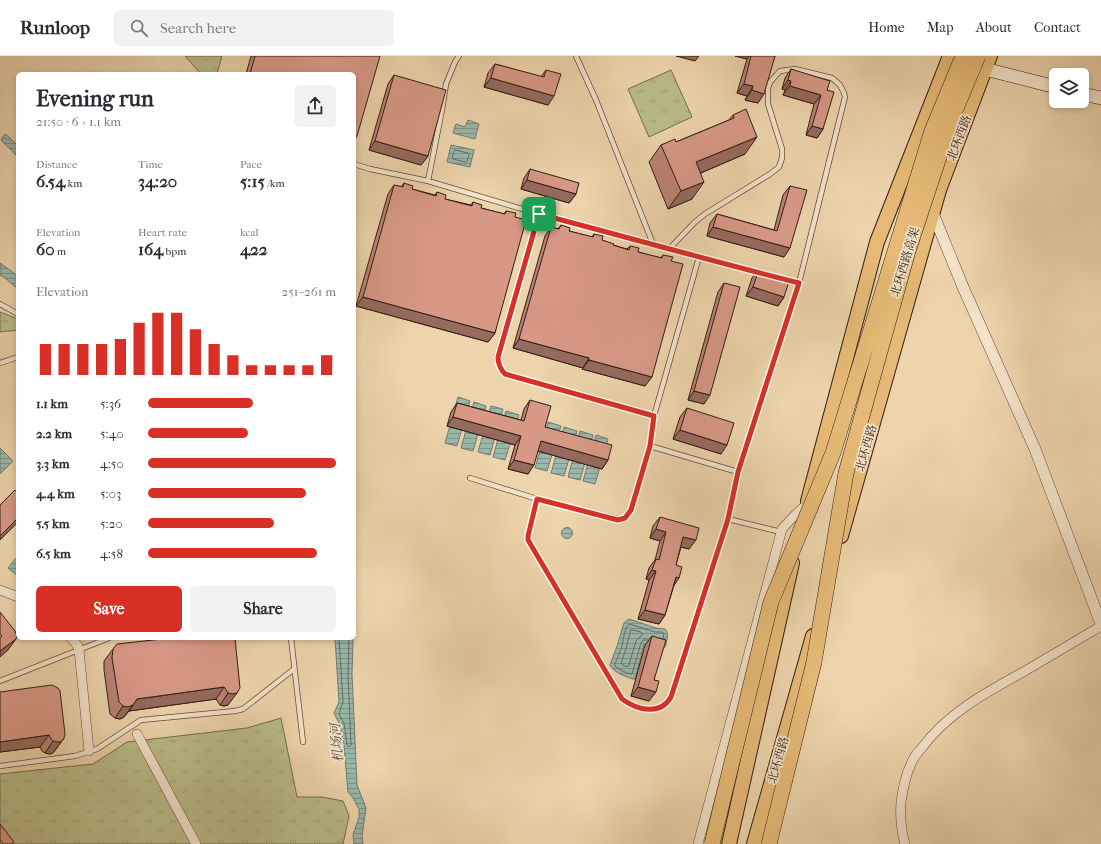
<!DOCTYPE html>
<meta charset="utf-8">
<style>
:root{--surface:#fff;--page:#f2f2f3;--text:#2b2b33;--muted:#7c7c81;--line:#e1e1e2;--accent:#d93025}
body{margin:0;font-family:"IM FELL French Canon","Noto Serif SC",serif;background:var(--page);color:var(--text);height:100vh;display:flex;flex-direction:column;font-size:15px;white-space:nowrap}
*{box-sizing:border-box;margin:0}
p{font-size:13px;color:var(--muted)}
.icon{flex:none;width:22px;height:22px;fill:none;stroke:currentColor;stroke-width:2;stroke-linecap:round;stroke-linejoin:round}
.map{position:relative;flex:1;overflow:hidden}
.panel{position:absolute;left:16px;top:16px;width:340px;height:568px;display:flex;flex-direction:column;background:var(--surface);border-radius:6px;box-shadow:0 2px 6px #0003}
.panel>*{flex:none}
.tools{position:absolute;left:1049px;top:12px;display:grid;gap:8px}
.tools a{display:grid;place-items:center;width:40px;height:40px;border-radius:6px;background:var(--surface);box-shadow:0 2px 6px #0003;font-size:20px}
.pin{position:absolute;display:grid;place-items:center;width:34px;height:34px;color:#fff;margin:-17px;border-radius:8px;box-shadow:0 2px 6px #0006}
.round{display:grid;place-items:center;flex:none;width:42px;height:42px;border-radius:6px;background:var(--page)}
.headline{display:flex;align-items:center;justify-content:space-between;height:68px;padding:0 20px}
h1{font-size:22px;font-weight:800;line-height:30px}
.figures{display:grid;grid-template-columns:repeat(3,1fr);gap:6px;height:68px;padding:4px 20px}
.figures div{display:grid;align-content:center}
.figures b{font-size:17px;font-weight:800}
.figures small{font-size:11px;font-weight:400}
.figures p{font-size:11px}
.chart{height:112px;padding:8px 20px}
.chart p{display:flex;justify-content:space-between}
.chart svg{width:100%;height:72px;margin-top:4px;stroke:var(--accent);stroke-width:6}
.action{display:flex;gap:8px;margin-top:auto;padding:8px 20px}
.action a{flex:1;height:46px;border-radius:6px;background:var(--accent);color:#fff;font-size:16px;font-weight:800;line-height:46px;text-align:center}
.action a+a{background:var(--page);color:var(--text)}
ul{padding:0 20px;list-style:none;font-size:13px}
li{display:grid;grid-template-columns:64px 48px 1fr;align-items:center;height:30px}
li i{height:10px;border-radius:5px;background:var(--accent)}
header{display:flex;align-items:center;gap:24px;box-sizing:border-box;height:56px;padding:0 20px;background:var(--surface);border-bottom:1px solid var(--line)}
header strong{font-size:19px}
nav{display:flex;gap:22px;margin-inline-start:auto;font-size:14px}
.search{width:280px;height:36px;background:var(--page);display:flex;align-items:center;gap:10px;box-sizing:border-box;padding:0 14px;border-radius:6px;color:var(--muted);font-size:15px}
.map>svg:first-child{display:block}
.grass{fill:url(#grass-tufts);stroke:#766c4e}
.forest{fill:url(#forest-crowns);stroke:#766c4e}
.water{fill:url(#water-rules);stroke:#707a6e}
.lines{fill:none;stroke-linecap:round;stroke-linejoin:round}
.shore{stroke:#666a5f;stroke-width:1}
.service-casing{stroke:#614b39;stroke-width:6}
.minor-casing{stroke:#614b39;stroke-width:10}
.tertiary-casing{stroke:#614b39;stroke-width:12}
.secondary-casing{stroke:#321d13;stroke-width:14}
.primary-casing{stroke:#321d13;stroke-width:16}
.service{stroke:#f3e3c9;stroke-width:4.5}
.minor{stroke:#f3e3c9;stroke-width:9}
.tertiary{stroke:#f3e3c9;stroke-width:11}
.secondary{stroke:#f3e3c9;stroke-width:13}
.primary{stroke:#e6ba76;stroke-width:14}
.trunk-bridge-casing{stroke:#321d13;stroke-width:16;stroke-linecap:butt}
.trunk-bridge{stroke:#e6ba76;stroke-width:15}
.wall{fill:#b98373;stroke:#321d13}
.shaded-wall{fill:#966a5e;stroke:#321d13}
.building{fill:#d79886;stroke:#321d13}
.route-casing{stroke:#fff;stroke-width:8}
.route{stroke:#d93025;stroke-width:5}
.labels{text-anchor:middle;stroke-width:3.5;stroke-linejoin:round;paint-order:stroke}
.street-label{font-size:12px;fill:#321d13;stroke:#f3e3c9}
.water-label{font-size:13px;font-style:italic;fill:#514c41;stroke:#f3e3c9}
</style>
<header>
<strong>Runloop</strong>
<div class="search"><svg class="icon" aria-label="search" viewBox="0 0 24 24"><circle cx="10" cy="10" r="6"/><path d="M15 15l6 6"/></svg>Search here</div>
<nav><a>Home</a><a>Map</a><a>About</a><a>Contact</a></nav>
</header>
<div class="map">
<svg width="1101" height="788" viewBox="0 0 1101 788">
<defs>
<pattern id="grass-tufts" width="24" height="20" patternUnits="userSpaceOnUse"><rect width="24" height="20" fill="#babc88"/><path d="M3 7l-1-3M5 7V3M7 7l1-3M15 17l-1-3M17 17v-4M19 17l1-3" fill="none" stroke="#a0a174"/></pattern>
<pattern id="forest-crowns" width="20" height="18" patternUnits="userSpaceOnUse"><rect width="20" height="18" fill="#babc88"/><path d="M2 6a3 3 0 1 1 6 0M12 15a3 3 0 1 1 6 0" fill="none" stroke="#a0a174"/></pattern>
<pattern id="water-rules" width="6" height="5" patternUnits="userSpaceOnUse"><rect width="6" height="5" fill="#99b8ab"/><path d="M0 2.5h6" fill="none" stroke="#7d958a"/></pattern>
</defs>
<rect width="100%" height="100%" fill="#edd4ac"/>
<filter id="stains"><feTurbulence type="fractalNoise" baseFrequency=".005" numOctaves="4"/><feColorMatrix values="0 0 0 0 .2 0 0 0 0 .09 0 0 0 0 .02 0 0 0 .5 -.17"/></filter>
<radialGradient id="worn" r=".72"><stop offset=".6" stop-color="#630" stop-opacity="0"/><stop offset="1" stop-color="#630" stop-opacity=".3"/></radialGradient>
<path class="grass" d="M671,14L692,61L649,81L628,33Z
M0,256L18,263V274L0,276Z
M281,662L297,741H322L343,745L349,760L343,788H0V718L93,708L127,686L247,672Z"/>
<path class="forest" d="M185,0H222L217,18H201Z"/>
<path class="water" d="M468,64L479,68L475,83L453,77L456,68L465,71Z
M6,78L17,89L18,88V101L1,84L4,79Z
M451,89L474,94L470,111L447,106Z
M0,207L18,220V233L5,222L0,219Z
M458,341L470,345L457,390L445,387Z
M474,346L486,350L473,395L461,392Z
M491,350L503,353L490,399L478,396Z
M506,355L519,359L505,404L493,401Z
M548,366L561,370L547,415L535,412Z
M564,371L577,375L564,420L551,417Z
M580,375L593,379L580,424L568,421Z
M596,379L608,383L595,428L583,425Z
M0,392L13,405L0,418Z
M561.5 477a5.5 5.5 0 1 1 11 0a5.5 5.5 0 1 1-11 0Z
M18,500V520L8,512Z
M629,563L656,572L665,573C670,578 666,583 666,590L663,593L646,588H644L635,623H633C626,621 613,616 610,609L617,590L623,570L624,567Z
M335,582H353V584L352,618L357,729L366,752L362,780L363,788H354L353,779L359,761V753L353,742L348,736L344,690L340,669L334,657L339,646Z"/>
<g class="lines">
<path class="shore" d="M455,94L468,97L469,99L467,105L465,106L453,103C452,101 453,95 455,94Z
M631,574H633L641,576L643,578L636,585L629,609L627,611L623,609L621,607L626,593Z
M339,582L343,646L339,658L344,667L347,689L349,691L351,689L348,618L349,582
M648,584H643L641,587L632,618C627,618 619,613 615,610V608C617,603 619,598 621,593C624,585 623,574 629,568L655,576H662L664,578L663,582"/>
<defs>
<path id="service" d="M576,0L596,44L653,188
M354,108L370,113L428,125L539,158L760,217
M428,125L442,54L446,28L455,6L459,0
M539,158L497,301C498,308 500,313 505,318L654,360
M783,223L799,227
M0,248L18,258
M0,307L18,301
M650,390L738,416
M470,422L537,443L618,463L625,462L631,454L650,390L654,360L699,201
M537,443L528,480V484L622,643L629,648L650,654L659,652L664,649L669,645L671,641L728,463L738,416L799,227L845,41L844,37L840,29L832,22L795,13L780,15L770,26L768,32V48L782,93V102L779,111L770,118L705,158L695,166L670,192
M728,463L781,476
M291,582L303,686
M0,625L109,582
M0,710L75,700L97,693L141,664L235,655L243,653L294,613"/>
<path id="minor" d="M0,534L18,541
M71,582L78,590L79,594L89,695
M137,678L196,788
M698,788L782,473L794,460L807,448
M905,788C901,774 900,760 901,746C903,733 905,720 911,708C913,702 917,697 921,693C947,657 987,636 1025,615C1050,600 1076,585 1101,570"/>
<path id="tertiary" d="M932,155L963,231L1035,393L1101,568"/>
<path id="secondary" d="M975,10L985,13L1056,31
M1082,38L1101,42"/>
<path id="primary" d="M808,445L877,186L950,0
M841,480L939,134L990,0
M729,788L792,507
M754,788L813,580"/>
</defs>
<use href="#service" class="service-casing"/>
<use href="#minor" class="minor-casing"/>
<use href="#tertiary" class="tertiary-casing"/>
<use href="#secondary" class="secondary-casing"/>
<use href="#primary" class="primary-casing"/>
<use href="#service" class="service"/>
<use href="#minor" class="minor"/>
<use href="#tertiary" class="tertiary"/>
<use href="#secondary" class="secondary"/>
<use href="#primary" class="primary"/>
<defs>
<path id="trunk-bridge" d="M712,788L771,546L833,397L932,75L963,0
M769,788L814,606L846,417L908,195L952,62L978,0"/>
</defs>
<use href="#trunk-bridge" class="trunk-bridge-casing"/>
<use href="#trunk-bridge" class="trunk-bridge"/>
</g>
<path class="wall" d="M251,0H380L354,18H246Z
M735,0H775L758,47L745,44L747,40L737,37L747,3Z
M495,8L541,21L546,14L548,49L484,31L488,17Z
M791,13L827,34L823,73L817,82L806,79L814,48L783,39L785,34L782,33L785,22Z
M394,19L428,100L421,109L369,94L388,28Z
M733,59L745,98L701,117L692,143L668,153L649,106L661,89L676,86L729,64Z
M530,113L576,138L569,147L521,133L524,122Z
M404,127L412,133L435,139L437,136L445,143L471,149L473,146L481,152L504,158L506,155L515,161L495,277L488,286L356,250L388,138L394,129L401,131Z
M790,130L784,201L707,180L710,167L717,158L774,174L783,139Z
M561,169L569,175L592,181L594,178L602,184L613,189L627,193L630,190L638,196L661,202L663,199L671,205L645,330L582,313L583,312L513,292L545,180L551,171L558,173Z
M759,213L784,241L778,250L746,240L752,222Z
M724,227L704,348L688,344L718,236Z
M530,344L545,371L608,404L602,413L538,395L528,418L508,413L515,389L447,370L451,356L457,347L521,364L524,353Z
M687,352L721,398L673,383L680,361Z
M660,461L689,493L681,491L676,509L674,529L665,559L659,568L638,563L649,524L646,523L649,512L655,504L660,485L650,482L653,470Z
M652,580L654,624L649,645L631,640L645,589Z
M235,582L228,649L224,650L220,649L216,643L129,655L124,661L120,663L115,662L110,658L104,614V605L113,593Z
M0,636L64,682L53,697L50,698L45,697L42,695L40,691L0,696Z"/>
<path class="shaded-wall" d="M676,0H699L695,5Z
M735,0H749L747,3Z
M491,22L554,40L548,49L484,31Z
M788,24L791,25L785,34L782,33Z
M744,28L753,30L747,40L737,37Z
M790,30L821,39L814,48L783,39Z
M752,34L764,38L758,47L745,44Z
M812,70L823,73L817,82L806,79Z
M354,79L357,80L354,84Z
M757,81L745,98L684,124L696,106Z
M375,85L428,100L421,109L369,94Z
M527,124L576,138L569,147L521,133Z
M704,126L692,143L668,153L681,135Z
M713,171L790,192L784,201L707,180Z
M753,231L784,241L778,250L746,240Z
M363,241L495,277L488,286L356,250Z
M519,283L589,302L583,312L513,292Z
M589,304L652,321L645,330L582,313Z
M694,335L710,339L704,348L688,344Z
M453,361L521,380L515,389L447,370Z
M680,374L727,389L721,398L673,383Z
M541,385L608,404L602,413L534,394Z
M514,404L534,409L528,418L508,413Z
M18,462V466L0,484V480Z
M656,473L666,476L660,485L650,482Z
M683,481L696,484L689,493L677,490Z
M652,514L656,515L649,524L646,523Z
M676,521L679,522L673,531Z
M645,554L665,559L659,568L638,563Z
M16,583L8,594L0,601V595Z
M224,631L216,643L129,655L137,643Z
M638,631L656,636L649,645L631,640Z
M228,637H237L228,649L224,650L220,649Z
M133,649L124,661L120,663L115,662L123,650Z
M49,679L40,691L0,696V686Z
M64,682L53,697L50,698L45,697L53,685Z"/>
<path class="building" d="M255,0H380L357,80L354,79V18H250Z
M751,0H775L764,38L752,34L753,30L744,28Z
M495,8L544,21L546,14L561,18L554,40L491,22Z
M791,13L830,25L827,34L834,36L823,73L812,70L821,39L790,30L791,25L788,24Z
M394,19L446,34L428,100L375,85Z
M746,53L757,81L696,106L704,126L681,135L661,89L675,83L676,86L734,62L733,59Z
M530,113L579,127L576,138L527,124Z
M404,127L413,130L412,133L436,140L437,136L446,139L445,143L472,150L473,146L482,149L481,152L505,158L506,155L516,157L515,161L526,164L495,277L363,241L394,129L403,131Z
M790,130L807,134L790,192L713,171L717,158L777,175Z
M561,169L570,172L569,175L593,181L594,178L603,180L602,184L614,188L613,189L629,194L630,190L639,192L638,196L662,202L663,199L673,201L671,205L683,208L652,321L589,304V302L519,283L551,171L559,173Z
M759,213L790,222L784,241L753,231Z
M724,227L740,231L710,339L694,335Z
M530,344L551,350L545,371L612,389L608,404L541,385L534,409L514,404L521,380L453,361L457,347L524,365Z
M687,352L734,367L727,389L680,374Z
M15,434L18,437V462L0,480V449Z
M660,461L699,472L696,484L683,481L676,509L682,511L679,522L676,521L665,559L645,554L656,515L652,514L656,503L659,504L666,476L656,473Z
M0,556L15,575L17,580L16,583L0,595V581L2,580L0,578Z
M652,580L666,584L654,624L659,625L656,636L638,631Z
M171,582H235L240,632L237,637L232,638L228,637L224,631L137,643L133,649L128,651L123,650L119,646L112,602L113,593L117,588Z
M52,629L58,632L60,635L65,678L64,682L62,685L59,686L53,685L51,683L49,679L0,686V636Z
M0,768L14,786L11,788H3L0,784Z"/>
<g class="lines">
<defs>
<path id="route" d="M539,158C626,181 712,205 799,227L738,416L728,463L671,641C660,660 637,654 622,643L528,484V480L537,443L618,464L625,462L631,454L650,390L654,360L505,318C500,313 498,308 498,301Z"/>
</defs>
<use href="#route" class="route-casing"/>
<use href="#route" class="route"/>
</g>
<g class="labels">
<g class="street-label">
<text transform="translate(959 82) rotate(-69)" y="4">北环西路</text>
<text transform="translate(905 206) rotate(-73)" y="4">北环西路高架</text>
<text transform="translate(866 392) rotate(-74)" y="4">北环西路</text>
<text transform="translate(778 704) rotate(-74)" y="4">北环西路</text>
</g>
<g class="water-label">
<text transform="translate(336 687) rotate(-95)" y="5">机场河</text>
</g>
</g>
<rect width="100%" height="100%" filter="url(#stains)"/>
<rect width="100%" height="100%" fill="url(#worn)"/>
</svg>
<div class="tools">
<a><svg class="icon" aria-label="layers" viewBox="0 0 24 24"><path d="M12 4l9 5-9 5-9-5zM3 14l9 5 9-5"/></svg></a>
</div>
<div class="pin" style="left:539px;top:158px;background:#1e9e55"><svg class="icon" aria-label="arrive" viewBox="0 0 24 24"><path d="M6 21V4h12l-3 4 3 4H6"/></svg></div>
<section class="panel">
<div class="headline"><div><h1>Evening run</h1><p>21:50 · 6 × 1.1 km</p></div><a class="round"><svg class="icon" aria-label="share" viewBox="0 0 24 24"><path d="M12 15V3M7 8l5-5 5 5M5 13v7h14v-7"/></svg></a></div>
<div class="figures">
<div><p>Distance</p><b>6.54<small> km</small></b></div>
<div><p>Time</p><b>34:20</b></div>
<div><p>Pace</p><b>5:15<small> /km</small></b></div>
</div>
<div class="figures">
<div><p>Elevation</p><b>60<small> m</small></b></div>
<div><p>Heart rate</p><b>164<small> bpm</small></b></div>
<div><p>kcal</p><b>422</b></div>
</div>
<div class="chart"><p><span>Elevation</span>251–261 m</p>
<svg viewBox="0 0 160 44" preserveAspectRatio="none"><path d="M5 44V25M15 44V25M25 44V25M35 44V25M45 44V22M55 44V12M65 44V6M75 44V6M85 44V16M95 44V25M105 44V32M115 44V38M125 44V38M135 44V38M145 44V38M155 44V32"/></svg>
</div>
<ul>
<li><b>1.1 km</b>5:36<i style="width:56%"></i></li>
<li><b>2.2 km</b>5:40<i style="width:53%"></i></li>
<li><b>3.3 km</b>4:50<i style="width:100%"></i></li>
<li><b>4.4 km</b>5:03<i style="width:84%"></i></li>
<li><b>5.5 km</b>5:20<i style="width:67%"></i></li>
<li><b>6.5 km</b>4:58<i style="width:90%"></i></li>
</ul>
<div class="action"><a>Save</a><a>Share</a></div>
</section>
</div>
